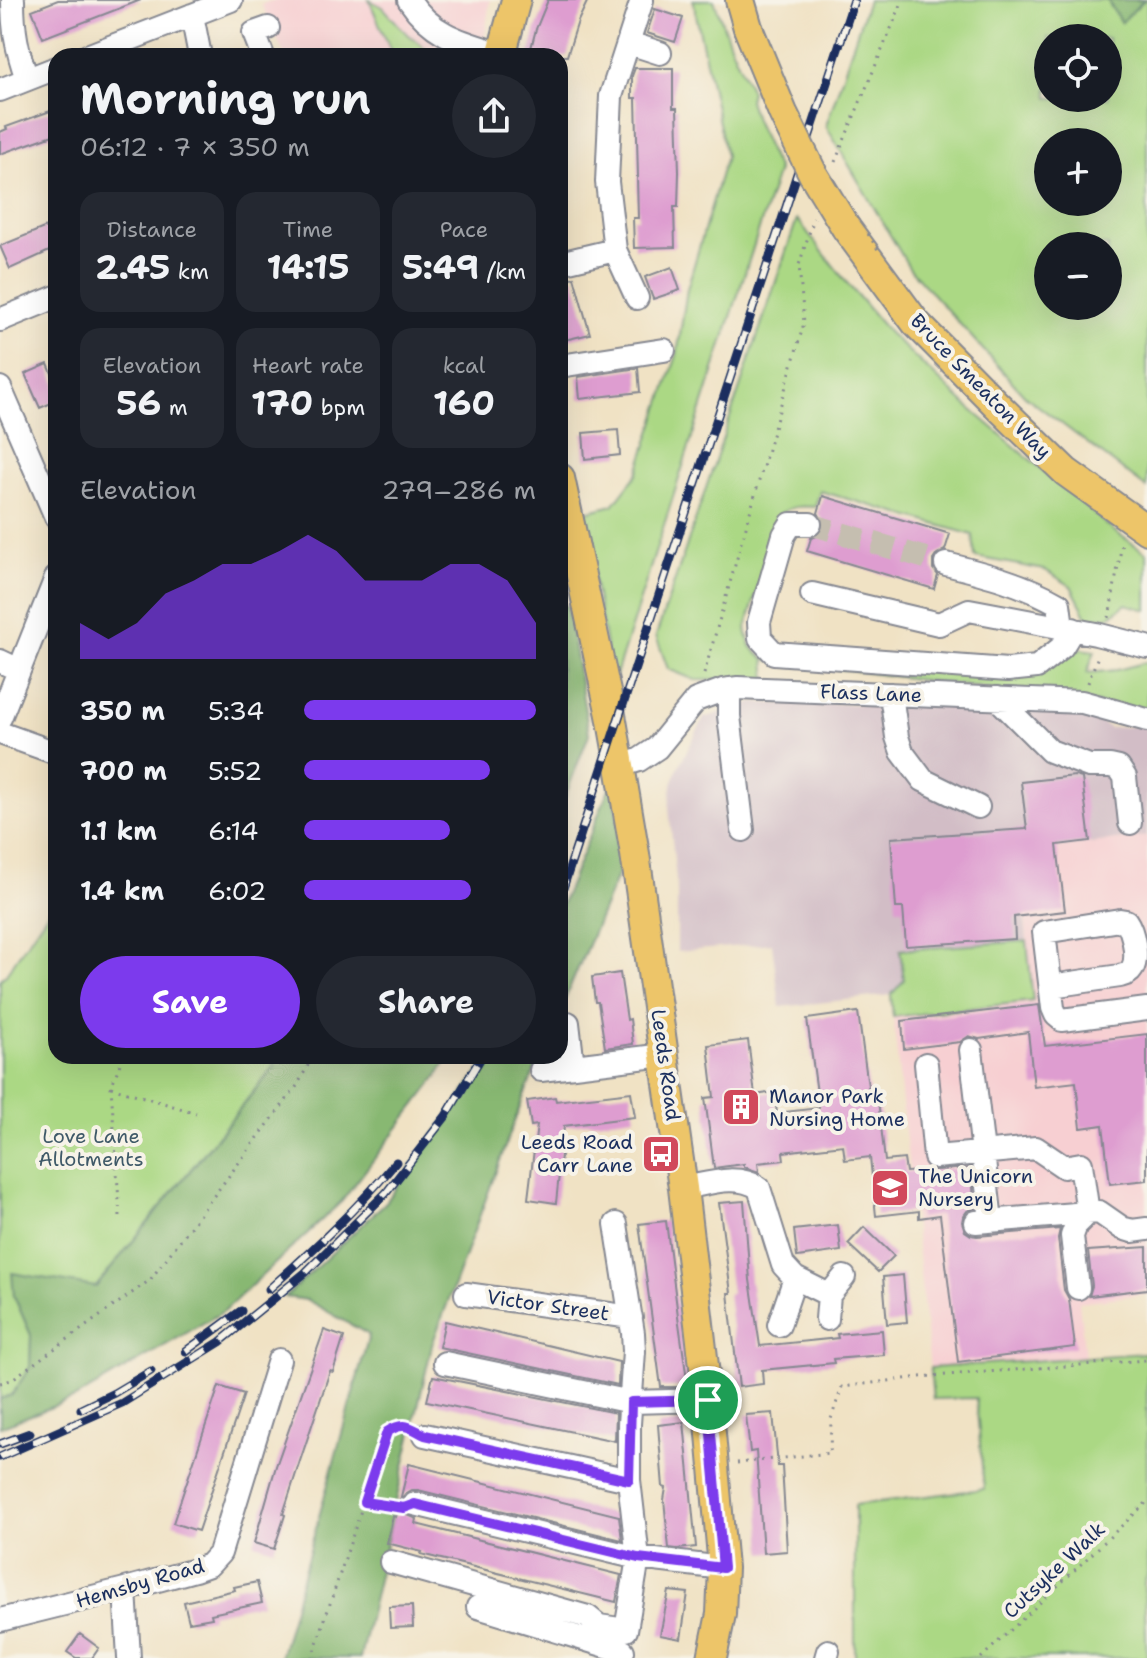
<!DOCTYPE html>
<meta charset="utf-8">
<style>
:root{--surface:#171b24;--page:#242831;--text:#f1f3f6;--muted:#9ea1a6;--accent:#7c3aed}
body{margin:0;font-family:"Shantell Sans",sans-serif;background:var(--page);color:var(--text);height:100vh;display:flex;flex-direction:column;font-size:30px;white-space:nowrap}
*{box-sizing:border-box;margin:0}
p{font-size:26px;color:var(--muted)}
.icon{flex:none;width:44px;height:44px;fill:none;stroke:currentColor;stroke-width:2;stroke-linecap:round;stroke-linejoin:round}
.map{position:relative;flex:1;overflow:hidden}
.details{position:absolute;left:48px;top:48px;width:520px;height:1016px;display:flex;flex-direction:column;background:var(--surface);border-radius:24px;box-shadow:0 8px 32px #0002}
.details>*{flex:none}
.buttons{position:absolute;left:1034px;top:24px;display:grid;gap:16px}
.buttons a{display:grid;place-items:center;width:88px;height:88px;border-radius:50%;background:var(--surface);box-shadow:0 8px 32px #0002;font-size:40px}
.pin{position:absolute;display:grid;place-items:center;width:68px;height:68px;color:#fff;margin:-34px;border:4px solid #fff;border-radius:50%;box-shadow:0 2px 8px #0007}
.round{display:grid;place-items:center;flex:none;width:84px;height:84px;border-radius:42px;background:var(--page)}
.head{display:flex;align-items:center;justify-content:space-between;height:136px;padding:0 32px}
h1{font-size:44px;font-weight:700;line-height:60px}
.metrics{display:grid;grid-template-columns:repeat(3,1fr);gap:12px;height:136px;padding:8px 32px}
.metrics div{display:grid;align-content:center;border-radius:20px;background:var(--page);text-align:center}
.metrics b{font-size:34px;font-weight:700}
.metrics small{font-size:22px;font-weight:400}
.metrics p{font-size:22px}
.chart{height:224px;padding:16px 32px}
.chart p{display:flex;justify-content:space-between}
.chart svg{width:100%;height:144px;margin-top:8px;fill:var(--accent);opacity:.7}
.primary-button{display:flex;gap:16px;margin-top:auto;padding:16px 32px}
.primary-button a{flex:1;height:92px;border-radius:48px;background:var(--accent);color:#fff;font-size:32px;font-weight:700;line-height:92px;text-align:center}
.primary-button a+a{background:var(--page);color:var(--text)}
ul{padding:0 32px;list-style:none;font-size:26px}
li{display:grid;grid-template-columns:128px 96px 1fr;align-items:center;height:60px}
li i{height:20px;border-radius:10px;background:var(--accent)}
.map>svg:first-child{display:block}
.built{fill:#f7cfd2}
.industrial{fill:#d2bdc6}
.green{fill:#abd884;stroke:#638471;stroke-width:2;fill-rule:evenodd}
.forest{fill:#88b872;stroke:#527468;stroke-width:2}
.building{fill:#de9dd0}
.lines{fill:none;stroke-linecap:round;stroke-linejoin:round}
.minor-tunnel{stroke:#c5beb0;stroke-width:22;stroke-dasharray:22 11;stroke-linecap:butt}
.minor-casing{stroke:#868891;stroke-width:26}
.major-casing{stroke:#868891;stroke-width:32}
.path{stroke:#868891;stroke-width:3;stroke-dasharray:2 6;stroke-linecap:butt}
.minor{stroke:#fff;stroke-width:22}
.major{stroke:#edc569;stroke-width:28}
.rail-casing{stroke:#1b2f5e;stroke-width:9}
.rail{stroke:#f7f3e8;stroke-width:6;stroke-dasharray:18;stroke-linecap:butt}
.major-bridge-casing{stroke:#868891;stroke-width:32;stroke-linecap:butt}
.path-bridge{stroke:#868891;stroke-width:3;stroke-dasharray:2 6;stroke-linecap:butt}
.major-bridge{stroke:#edc569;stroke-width:28}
.route-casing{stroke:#fff;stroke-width:16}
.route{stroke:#7c3aed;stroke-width:10}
.labels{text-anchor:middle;stroke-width:8;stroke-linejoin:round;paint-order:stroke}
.street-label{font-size:20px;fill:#1b2f5e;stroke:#f7f3e8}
.poi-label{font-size:20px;fill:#1b2f5e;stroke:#f7f3e8;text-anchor:start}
.park-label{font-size:20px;fill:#3f5968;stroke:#f7f3e8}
</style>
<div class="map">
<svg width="1147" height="1658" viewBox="0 0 1147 1658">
<rect width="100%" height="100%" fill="#f7f3e8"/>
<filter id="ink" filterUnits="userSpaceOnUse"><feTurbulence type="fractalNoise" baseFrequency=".0125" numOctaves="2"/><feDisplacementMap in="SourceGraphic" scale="16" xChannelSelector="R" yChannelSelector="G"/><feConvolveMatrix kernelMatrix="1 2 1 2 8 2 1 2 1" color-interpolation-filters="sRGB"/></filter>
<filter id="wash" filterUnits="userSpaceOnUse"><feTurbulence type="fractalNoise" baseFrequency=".006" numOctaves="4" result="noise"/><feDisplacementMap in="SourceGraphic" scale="32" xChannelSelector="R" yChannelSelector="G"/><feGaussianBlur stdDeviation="1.8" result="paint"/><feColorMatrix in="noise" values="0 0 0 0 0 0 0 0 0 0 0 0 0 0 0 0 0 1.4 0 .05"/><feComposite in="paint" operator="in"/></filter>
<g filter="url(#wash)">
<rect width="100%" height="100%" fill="#f0e2c4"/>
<path class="built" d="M275,0H490L482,56H285L261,4Z
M1147,836V1294L1079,1302L1085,1357L930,1368L893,1017L1033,1001L1019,852Z"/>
<path class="industrial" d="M752,703L970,705L988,710L1004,722L1023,707L1083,712L1110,728L1144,725L1147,728V836L1018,852L1027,941L901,950L904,980L891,995L780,1007L772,943L677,952V890L669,808L672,785L678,768L704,718Z"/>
<path class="green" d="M369,0L383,7L404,31L435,56H393Z
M693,0H714L731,47L751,91L749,100L755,120L778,170L613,684L582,513L613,505L637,474L677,355L687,289L726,156Z
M868,0H1107L1121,22L1144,0H1147V488L1025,396L910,269L826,126ZM1048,38H1108V98H1048ZM1048,142H1108V202H1048ZM1048,246H1108V306H1048Z
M797,219L847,283L889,333L966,405L1114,531L1147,553V610L1126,604L1109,617H1087L1071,586L1045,570L975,557L973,535L820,491L815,507C800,506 793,505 780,514L746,628C748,643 752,651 765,659L1034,675L1080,649L1095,651L1087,673L1117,670L1147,662V710L765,659L767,681L695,680L668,669L656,636Z
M56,904V1056H276L274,1066L96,1287L14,1296L31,1335L30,1367L12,1395L0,1399V980L6,974L50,909Z
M1027,941L1033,1001L893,1017L891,995L904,980L900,950Z
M1145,1353L1147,1364V1576L1144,1583L1147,1658H855V1505L984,1489L976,1398L933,1399L930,1368Z"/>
<path class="forest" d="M1107,0H1144L1121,23Z
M560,605L567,606L589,734L560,810Z
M613,779L623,862L560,1011V908Z
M276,1056H449L439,1074L342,1201L224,1311L75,1398L0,1427V1399L12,1395L30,1367L31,1335L14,1296L12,1273L96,1287L274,1067Z
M490,1056H541L523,1098L432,1345L360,1658H280L369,1335L307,1300L285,1297L386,1202Z"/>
<g id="blocks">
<path class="building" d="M58,0H141L43,38L32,10Z
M548,0H588L578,21L567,56H529L536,29Z
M655,9L683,18L675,42L647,33Z
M635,68H673V108H677L679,172L678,207H674L675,247L634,248L633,218H638L637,177H638L636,98H632V76Z
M56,109V134L0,154V132L7,129L6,127Z
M56,223V248L10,269L0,246Z
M672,267L680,290L653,299L645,277Z
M574,277L590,334L560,341V281Z
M48,364L56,383V401L40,408L25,374Z
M638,368L640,392L580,399L578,377Z
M618,430L620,455L585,459L583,433Z
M823,496L950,534L945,550L937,554L933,560V569L938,575L934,589L807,551L811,538L818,536L822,530L824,523L818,513Z
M1075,776L1082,778L1090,841L1057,845L1065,911L1014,917L1015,939L906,946L903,908H896L891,838L1027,829L1021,782Z
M620,973L627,1020L630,1019L633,1044L605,1048L598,1002H595L592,977Z
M1039,1005L1045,1046L1147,1034V1180L1110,1184L1103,1125L1081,1128L1076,1082L1034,1087L1028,1032L979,1039L969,1036L960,1042L904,1049L902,1021Z
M858,1012L870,1101L878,1100L885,1161L904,1159L906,1172L971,1168L975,1208L967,1211L963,1217L962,1222L965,1231L971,1235L977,1236L1060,1229L1058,1238L1064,1290L1069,1299L1075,1347L958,1362L940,1215L919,1218V1211L876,1216L870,1157L845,1160L843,1145L783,1152L784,1160L758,1163L759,1172L744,1167V1164L714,1168L705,1098L714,1097L708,1045L748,1040L755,1095L774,1092L777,1113L819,1108L807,1019Z
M631,1092L635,1117L564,1126L556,1203L528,1199L537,1125L531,1126L527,1101L555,1097L556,1101Z
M744,1201L750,1280L760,1346L838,1338L837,1334L882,1330L884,1355L833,1359L834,1363L762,1370L763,1384L739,1387L728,1293H731L719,1203Z
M666,1221L678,1316L688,1387H661L655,1342L639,1224Z
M838,1225L841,1251L797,1257L794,1230Z
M864,1227L894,1256L878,1272L848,1244Z
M1147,1247V1289L1089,1296L1092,1286L1088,1251Z
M903,1275L907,1322L887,1324L883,1277Z
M445,1321L619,1362L618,1385L439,1347Z
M324,1330L344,1337L333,1372L330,1371L300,1461L283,1514L285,1515L274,1549L254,1543L276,1466Z
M433,1376L616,1413L615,1441L427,1401Z
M219,1386L244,1394L198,1531L173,1523Z
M773,1413L778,1466H782L787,1551L763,1553L756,1451L750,1452L746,1415Z
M684,1422L696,1547L677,1549L669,1548L664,1500L666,1488L663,1487L658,1425Z
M409,1464L619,1516L622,1540L418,1490H412L405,1494L401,1501V1507L405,1514L417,1519L416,1524L621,1575L616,1602L421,1554L422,1552L387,1543L393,1516L396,1517Z
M257,1582L262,1603L211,1614L212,1618L189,1622L184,1602L235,1590L234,1587Z
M669,1591L688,1593L681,1639L660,1635Z
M412,1606L413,1627L390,1628L389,1607Z
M80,1634L99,1648L92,1658H76L67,1652Z"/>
</g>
</g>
<g filter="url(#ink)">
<use href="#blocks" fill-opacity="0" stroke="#868891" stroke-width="2"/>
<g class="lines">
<path class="minor-tunnel" d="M810,524L946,564"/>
<defs>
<path id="minor" d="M13,0C13,31 17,50 27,79
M409,0C433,36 462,42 501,54
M192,15L200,56
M629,43L660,53
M87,56L231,0
M263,56L254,33L268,28
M0,90L56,68
M560,263L615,250
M637,298L615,250L607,182L611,96L642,0
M0,320L56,297
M560,366L664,350
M0,388L56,517
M810,524H791L784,535L759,622L760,638L774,653L1008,670L1037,667L1062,647L1073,629
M946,564C986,574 1024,584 1059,604L1062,627
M812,594L939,624L969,610L1096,634L1147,647
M0,661L19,670
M729,689V716L743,830
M891,694L897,737L902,752L923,780L978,807
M997,698L1050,751L1089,766H1110L1119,768L1125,777L1130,823
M0,718L56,578
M0,733L56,753
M620,766L639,760L657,748L696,700L723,690L738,688L1082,702L1147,720
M1051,986L1120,976C1126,974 1129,974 1132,969C1139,958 1133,931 1126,921L1120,920L1044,932L1053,1008L1056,1015L1062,1020L1147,1009
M568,1023L573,1066
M971,1050L991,1221
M926,1064L935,1157L1036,1148L1064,1167L1081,1164L1088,1213L1076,1225L1072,1236L1078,1288
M541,1070L664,1055
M683,1188C707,1184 737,1173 759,1188L783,1265L795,1278L829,1295
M976,1222L1099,1212L1122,1228L1132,1231L1147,1229
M466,1294L631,1317
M827,1319L829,1295L844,1277
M779,1325L795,1278
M445,1363L631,1402L708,1400
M425,1435L629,1480
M415,1504L638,1558L723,1568
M391,1562L588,1617L599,1626L626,1630L638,1558L629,1480V1424L634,1351L633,1333L616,1224
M125,1589L129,1658
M478,1607L623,1651L621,1658
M0,1620L125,1589L195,1570L209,1565L220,1553L279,1360
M826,1658L828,1651"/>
<path id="major" d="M740,0L748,28
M501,56L516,0
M846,228L916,323L997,405L1066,472L1147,530
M560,478L611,715L620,766L635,854L683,1188L708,1400L723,1568L721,1614L712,1658"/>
</defs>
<use href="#minor" class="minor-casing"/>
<use href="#major" class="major-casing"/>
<path class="path" d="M835,162L903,0
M1109,618L1122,543
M704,674L804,323L799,265L814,218
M1088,683L1098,656
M111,1087L196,1113
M120,1216L111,1087L123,1056
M0,1383L11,1380L150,1280L297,1086L313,1056
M737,1463L830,1453L831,1419L842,1387L919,1377L1147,1360
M364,1502L396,1507
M312,1658L387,1432C394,1428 399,1423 407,1427
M981,1658L1147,1502"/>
<use href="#minor" class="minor"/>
<use href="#major" class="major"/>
<defs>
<path id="rail" d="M560,897L854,0
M269,1289C314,1249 358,1208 396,1162
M186,1351L241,1311
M81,1409L114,1393L151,1371
M0,1444L30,1433
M0,1457L122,1403L220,1342L305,1273L386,1193L446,1116L482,1056"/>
</defs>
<use href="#rail" class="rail-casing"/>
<use href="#rail" class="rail"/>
<defs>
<path id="major-bridge" d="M748,28L783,113L813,174L846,228"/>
</defs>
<use href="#major-bridge" class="major-bridge-casing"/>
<path class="path-bridge" d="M868,234L879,251"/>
<use href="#major-bridge" class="major-bridge"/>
</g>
</g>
<g class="lines" filter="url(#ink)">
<defs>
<path id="route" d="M708,1400L723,1568L638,1558L415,1504L404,1508L364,1502L387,1432C404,1421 409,1427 425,1435L629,1480L631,1402Z"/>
</defs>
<use href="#route" class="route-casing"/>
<use href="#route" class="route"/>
</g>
<defs>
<symbol id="building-square" viewBox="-11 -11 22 22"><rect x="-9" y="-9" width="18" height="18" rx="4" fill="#d1495b" stroke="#f7f3e8"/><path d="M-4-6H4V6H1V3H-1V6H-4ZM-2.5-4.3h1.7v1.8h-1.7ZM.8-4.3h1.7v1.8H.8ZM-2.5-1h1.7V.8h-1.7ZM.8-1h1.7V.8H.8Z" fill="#fff"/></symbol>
<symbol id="bus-square" viewBox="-11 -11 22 22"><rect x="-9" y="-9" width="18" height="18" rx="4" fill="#d1495b" stroke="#f7f3e8"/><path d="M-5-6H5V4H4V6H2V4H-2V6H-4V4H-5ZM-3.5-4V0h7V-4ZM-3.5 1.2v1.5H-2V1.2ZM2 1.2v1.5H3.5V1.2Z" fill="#fff"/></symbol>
<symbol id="school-square" viewBox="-11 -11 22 22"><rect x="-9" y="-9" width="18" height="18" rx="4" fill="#d1495b" stroke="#f7f3e8"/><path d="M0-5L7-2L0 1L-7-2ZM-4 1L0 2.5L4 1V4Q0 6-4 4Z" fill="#fff"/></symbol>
</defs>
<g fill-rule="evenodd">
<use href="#building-square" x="719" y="1085" width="44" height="44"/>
<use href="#bus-square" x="639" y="1132" width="44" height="44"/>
<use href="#school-square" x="868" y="1166" width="44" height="44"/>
</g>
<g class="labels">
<g class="street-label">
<text transform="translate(981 386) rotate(46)" y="7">Bruce Smeaton Way</text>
<text transform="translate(871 693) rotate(2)" y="7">Flass Lane</text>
<text transform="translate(666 1065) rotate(82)" y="7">Leeds Road</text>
<text transform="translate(548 1305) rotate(8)" y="7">Victor Street</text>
<text transform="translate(1054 1570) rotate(-43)" y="7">Cutsyke Walk</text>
<text transform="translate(140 1583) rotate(-16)" y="7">Hemsby Road</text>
</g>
<g class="poi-label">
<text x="769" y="1103">Manor Park<tspan x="769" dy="23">Nursing Home</tspan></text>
<text x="633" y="1149" text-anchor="end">Leeds Road<tspan x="633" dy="23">Carr Lane</tspan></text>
<text x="918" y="1183">The Unicorn<tspan x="918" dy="23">Nursery</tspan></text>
</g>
<g class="park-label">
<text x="91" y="1143">Love Lane<tspan x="91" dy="23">Allotments</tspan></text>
</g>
</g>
</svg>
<div class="buttons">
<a><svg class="icon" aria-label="locate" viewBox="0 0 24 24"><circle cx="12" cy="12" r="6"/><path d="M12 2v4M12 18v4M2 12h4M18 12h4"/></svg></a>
<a>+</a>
<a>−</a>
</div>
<div class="pin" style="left:708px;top:1400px;background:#1e9e55"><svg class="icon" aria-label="arrive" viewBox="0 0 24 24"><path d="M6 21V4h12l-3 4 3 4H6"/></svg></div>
<section class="details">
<div class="head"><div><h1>Morning run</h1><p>06:12 · 7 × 350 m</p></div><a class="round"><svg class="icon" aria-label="share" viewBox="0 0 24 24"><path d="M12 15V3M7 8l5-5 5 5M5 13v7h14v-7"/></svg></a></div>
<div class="metrics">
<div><p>Distance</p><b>2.45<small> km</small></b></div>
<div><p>Time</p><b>14:15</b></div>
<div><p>Pace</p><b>5:49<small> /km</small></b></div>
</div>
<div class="metrics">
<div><p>Elevation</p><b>56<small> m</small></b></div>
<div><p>Heart rate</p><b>170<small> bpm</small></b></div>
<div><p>kcal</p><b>160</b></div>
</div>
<div class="chart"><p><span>Elevation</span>279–286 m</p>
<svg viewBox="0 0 160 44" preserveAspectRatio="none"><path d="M0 44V33L10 38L20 33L30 24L40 20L50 15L60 15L70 11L80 6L90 11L100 20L110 20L120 20L130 15L140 15L150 20L160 33V44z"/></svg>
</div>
<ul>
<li><b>350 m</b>5:34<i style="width:100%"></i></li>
<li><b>700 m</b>5:52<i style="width:80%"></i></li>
<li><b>1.1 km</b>6:14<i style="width:63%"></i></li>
<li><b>1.4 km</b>6:02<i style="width:72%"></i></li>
</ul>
<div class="primary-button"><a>Save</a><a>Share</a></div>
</section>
</div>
